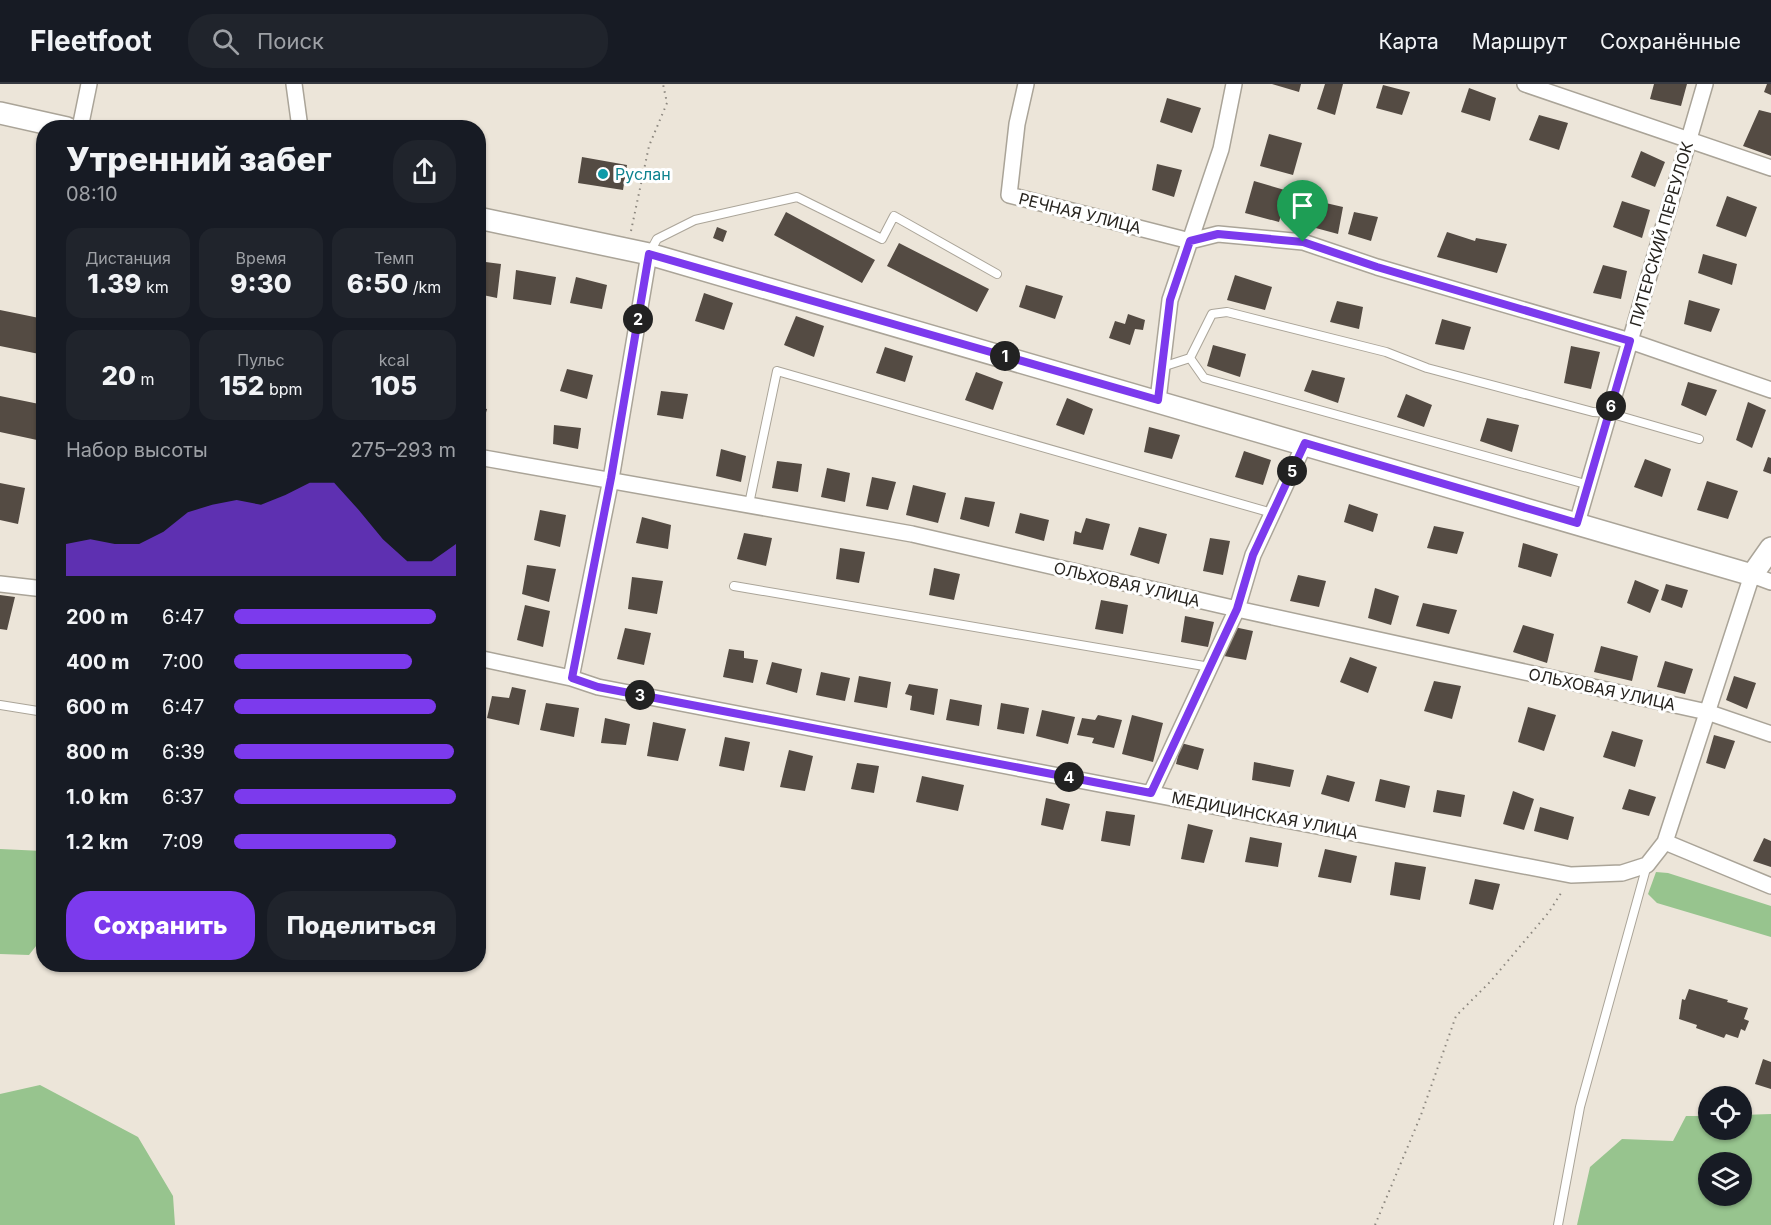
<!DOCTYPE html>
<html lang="ru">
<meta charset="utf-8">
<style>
:root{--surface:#171b24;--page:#20242c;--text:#f1f3f6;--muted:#9ea1a6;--line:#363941;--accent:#7c3aed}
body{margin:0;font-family:Inter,sans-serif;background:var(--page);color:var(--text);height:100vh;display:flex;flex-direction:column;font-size:22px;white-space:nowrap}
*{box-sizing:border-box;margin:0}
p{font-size:20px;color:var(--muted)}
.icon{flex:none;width:33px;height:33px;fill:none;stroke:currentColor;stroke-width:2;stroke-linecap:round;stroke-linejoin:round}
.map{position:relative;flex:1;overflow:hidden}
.details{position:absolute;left:36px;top:36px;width:450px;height:852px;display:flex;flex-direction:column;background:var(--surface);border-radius:24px;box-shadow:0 2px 4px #0004}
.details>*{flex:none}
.controls{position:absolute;left:1698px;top:1002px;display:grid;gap:12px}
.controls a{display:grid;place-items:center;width:54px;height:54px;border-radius:50%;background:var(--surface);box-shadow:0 2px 4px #0004;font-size:30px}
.pin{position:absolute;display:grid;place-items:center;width:51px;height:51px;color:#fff;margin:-62px -26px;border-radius:50% 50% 50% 0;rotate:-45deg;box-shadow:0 0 6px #0007}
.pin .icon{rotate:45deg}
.km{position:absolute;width:30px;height:30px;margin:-15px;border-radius:50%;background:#222;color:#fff;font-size:16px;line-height:30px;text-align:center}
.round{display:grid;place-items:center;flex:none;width:63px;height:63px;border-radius:24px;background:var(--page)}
.headline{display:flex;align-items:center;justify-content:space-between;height:102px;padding:0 30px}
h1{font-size:33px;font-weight:800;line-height:45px}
.stats{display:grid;grid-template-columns:repeat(3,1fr);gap:9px;height:102px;padding:6px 30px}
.stats div{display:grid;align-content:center;border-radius:15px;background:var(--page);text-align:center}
.stats b{font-size:26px;font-weight:800}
.stats small{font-size:16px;font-weight:400}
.stats p{font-size:16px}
.chart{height:168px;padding:12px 30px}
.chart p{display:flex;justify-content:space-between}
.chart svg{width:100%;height:108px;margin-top:6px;fill:var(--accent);opacity:.7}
.action{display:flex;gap:12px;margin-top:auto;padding:12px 30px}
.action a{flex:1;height:69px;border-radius:24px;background:var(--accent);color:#fff;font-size:24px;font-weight:800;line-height:69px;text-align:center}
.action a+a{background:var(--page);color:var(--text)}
ul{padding:0 30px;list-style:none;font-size:20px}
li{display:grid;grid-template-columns:96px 72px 1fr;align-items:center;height:45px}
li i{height:15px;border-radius:8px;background:var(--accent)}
header{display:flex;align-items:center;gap:36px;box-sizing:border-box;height:84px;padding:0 30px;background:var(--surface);border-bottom:2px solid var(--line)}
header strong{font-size:28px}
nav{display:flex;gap:33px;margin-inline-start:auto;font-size:21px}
.search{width:420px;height:54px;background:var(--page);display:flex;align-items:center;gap:15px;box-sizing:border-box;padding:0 21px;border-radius:24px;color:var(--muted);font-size:22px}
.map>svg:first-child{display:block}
.forest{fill:#97c48e;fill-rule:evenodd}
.building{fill:#544b43}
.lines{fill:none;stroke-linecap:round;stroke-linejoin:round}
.lane-casing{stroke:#aaa498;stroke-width:10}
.street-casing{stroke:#aaa498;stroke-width:18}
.secondary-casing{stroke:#aaa498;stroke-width:24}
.path{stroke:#8b867e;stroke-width:2;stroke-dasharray:1.5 4.5;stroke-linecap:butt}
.lane{stroke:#fff;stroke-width:8}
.street{stroke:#fff;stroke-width:15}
.secondary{stroke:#fff;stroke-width:21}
.route-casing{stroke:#fff;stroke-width:12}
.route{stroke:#7c3aed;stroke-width:8}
.culture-dot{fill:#0f9aa8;stroke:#fff;stroke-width:2}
.labels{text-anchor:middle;stroke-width:6;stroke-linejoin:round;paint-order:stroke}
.culture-label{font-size:16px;fill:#0d838f;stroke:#fff;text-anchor:start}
.street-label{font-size:16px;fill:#26231e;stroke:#fff}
</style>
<header>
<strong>Fleetfoot</strong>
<div class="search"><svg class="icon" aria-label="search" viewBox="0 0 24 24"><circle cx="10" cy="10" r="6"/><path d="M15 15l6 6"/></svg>Поиск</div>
<nav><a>Карта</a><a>Маршрут</a><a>Сохранённые</a></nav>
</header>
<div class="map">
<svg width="1771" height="1141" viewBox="0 0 1771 1141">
<rect width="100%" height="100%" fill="#ece5d9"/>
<path class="forest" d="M0,765L43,767V853L29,871L0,870Z
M1656,788L1668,789L1771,822V853L1657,819L1648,810Z
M40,1001L138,1053L173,1112L175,1141H0V1010Z
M1771,1030V1141H1577L1590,1083L1622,1055L1673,1057L1686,1032H1708V1046H1742V1031ZM1742,1078V1112H1708V1078Z"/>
<path class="building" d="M1272,0H1301L1299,8Z
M1325,0H1343L1335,31L1317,25Z
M1654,0H1687L1681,22L1650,15Z
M1767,0H1771V11L1764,8Z
M1383,1L1410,8L1402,31L1376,24Z
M1469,4L1496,14L1490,37L1461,28Z
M1167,14L1201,24L1192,49L1160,38Z
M1759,26L1771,29V72L1743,62Z
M1539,31L1568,39L1559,66L1529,56Z
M1269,50L1302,59L1293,91L1260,82Z
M1641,67L1665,78L1655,103L1631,93Z
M582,73L627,81L623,106L578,99Z
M1157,80L1182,86L1174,113L1152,106Z
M1254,97L1288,107L1279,138L1245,129Z
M1727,112L1757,123L1746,153L1716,142Z
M1317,117L1343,123L1338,150L1312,143Z
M1622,117L1650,126L1642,154L1613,143Z
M786,128L875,176L862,199L774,151Z
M1354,128L1378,133L1371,157L1348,150Z
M717,143L727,147L723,158L713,154Z
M1447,148L1475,157L1476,154L1507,160L1497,189L1437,173Z
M899,159L989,205L977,228L887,182Z
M1703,170L1737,180L1732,201L1698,189Z
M478,177L501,180L497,214L478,210Z
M1603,181L1627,187L1621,215L1593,209Z
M516,186L556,193L551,221L513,215Z
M1235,191L1272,203L1265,226L1227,216Z
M576,193L607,201L602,225L570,219Z
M1026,201L1063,212L1055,235L1019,223Z
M704,209L733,219L724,246L695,237Z
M1689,216L1720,225L1711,248L1684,240Z
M1337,217L1363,223L1359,245L1330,238Z
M0,226L44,235V271L0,262Z
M1128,230L1145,236L1143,246L1135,245L1130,261L1109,254L1115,237L1125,240Z
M796,232L824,242L814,273L784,261Z
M1442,235L1471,243L1464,266L1435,260Z
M1213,261L1246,270L1240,293L1207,282Z
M1571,262L1600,268L1591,305L1564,299Z
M885,263L913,272L905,298L876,289Z
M567,285L593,291L587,315L560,307Z
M1312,286L1345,294L1338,319L1304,307Z
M976,288L1003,298L993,326L965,316Z
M1688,298L1717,306L1706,332L1681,321Z
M661,307L688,310L683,335L657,331Z
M1406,310L1432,321L1424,343L1397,333Z
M0,312L44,321L37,356L0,348Z
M1067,314L1093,325L1084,351L1056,341Z
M1748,318L1766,326L1752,364L1736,356Z
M478,323L487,325L479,354H478Z
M1487,334L1519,341L1512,368L1480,357Z
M554,341L581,344L578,365L553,360Z
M1149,343L1180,351L1172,375L1144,368Z
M721,365L746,372L741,398L716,392Z
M1244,367L1271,376L1263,401L1235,393Z
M1768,373L1771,374V390L1763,387Z
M1645,375L1671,385L1662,413L1634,403Z
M777,377L802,380L798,408L772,404Z
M827,384L850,389L845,418L821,413Z
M872,393L896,398L888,426L866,422Z
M1707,397L1738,407L1728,435L1697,426Z
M0,399L25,404L18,440L0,436Z
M913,401L946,409L938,439L906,431Z
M965,413L995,418L989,443L960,435Z
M1349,420L1378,430L1373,448L1344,438Z
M540,426L566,431L560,463L534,456Z
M1020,429L1049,436L1044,457L1015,449Z
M642,433L671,441L668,465L636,459Z
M1086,434L1110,440L1103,466L1073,460L1075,447L1081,449Z
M1434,442L1464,448L1457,470L1427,464Z
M1139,443L1167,450L1159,480L1130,471Z
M744,449L772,454L766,482L737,475Z
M1210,454L1230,457L1223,491L1203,487Z
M1523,459L1558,470L1551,493L1518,483Z
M840,464L865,468L859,499L836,495Z
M527,481L556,485L549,518L522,510Z
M934,484L960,490L954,516L929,511Z
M1298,491L1326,497L1319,523L1290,517Z
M632,493L663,497L657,530L628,525Z
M1635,496L1659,506L1650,529L1627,519Z
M1666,500L1688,506L1682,524L1661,516Z
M1375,504L1399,512L1391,541L1368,534Z
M0,511L15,513L7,546L0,545Z
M1101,516L1128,521L1123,550L1095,545Z
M1423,519L1457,526L1449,550L1416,542Z
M525,521L550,527L543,563L517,556Z
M1185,532L1214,538L1208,563L1181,558Z
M1523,541L1554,550L1547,579L1513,568Z
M1234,543L1253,547L1246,576L1224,572Z
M625,544L651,549L644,581L617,575Z
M1601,562L1638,572L1632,597L1594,588Z
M729,565L744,567V574L758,576L753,599L723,593Z
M1350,573L1377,583L1368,609L1340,598Z
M1665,577L1693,585L1685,610L1657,603Z
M772,578L802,585L797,609L766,600Z
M821,588L850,594L845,617L816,611Z
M859,592L891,598L887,624L854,618Z
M1734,592L1756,599L1747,625L1726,616Z
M1434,597L1461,602L1452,635L1424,627Z
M909,600L938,605L934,631L910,626L912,612L905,610Z
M512,603L526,606L519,641L487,634L492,612L509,614Z
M950,615L982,621L979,642L946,636Z
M546,619L579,624L574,653L540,646Z
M1001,619L1029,624L1024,650L997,645Z
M1528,623L1556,631L1544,667L1518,658Z
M1042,626L1075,633L1068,660L1036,652Z
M1098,631L1122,636L1114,664L1092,659L1094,654L1077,651L1082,634L1095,636Z
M1132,631L1163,639L1153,678L1122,670Z
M605,634L630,640L626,661L601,659Z
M653,638L686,645L678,677L647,672Z
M1612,647L1643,656L1635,683L1603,673Z
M1714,651L1735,657L1725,685L1706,679Z
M725,653L750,658L744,687L719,682Z
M1181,659L1204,665L1198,686L1176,680Z
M789,666L813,672L805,707L780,703Z
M1254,678L1294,686L1290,703L1252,696Z
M857,679L879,682L874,709L851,705Z
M1327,691L1355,698L1349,718L1321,710Z
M922,692L964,701L958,727L916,718Z
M1380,695L1410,702L1405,724L1375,717Z
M1629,705L1656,713L1649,732L1622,725Z
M1437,706L1465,711L1461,733L1433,728Z
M1513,707L1534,715L1524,746L1503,740Z
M1046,714L1070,720L1063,746L1041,741Z
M1540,723L1574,733L1568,756L1534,747Z
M1106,727L1135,731L1130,762L1101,757Z
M1188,740L1213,746L1204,779L1181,775Z
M1250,753L1282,759L1278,783L1245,778Z
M1764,754L1771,757V783L1753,777Z
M1325,765L1357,772L1351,799L1318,793Z
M1395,778L1426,783L1420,816L1390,811Z
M1475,795L1500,800L1493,826L1469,820Z
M1689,905L1728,916L1727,918L1748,924L1744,935L1749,937L1745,947L1741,945L1738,954L1726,950L1724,954L1696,944L1697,941L1679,935L1682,915L1685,916Z
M1763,975L1771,978V1005L1755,1000Z"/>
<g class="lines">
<defs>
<path id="lane" d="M650,168L657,155L695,136L797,113L882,155L894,132L997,190
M1190,274L1204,294L1589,401
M1162,283L1190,274L1212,230L1227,228L1386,268L1427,284L1593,328L1609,329L1699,355
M749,420L777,287L1272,429
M734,502L1210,583
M0,621L44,628
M1558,1141L1580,1023L1647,781"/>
<path id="street" d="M294,0L300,44
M1026,0L1017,40L1009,111L1190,157L1218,150L1303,158L1377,183L1630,257L1771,306
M1525,0L1771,84
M80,44L89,0
M1158,316L1170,216L1221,65L1234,0
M478,373L912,450L1237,525L1707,628L1771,650
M1577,439L1705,0
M0,500L44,505
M478,574L571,594L598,603L1571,791L1622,789L1647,781L1665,758L1752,491L1771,498
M571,594L611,395L649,170
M1151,709L1237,525L1253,471L1305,359
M1665,758L1771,802"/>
<path id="secondary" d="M0,29L67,44
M478,134L649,170L1752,491L1771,464"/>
</defs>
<use href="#lane" class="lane-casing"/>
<use href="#street" class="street-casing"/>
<use href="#secondary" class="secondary-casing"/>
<path class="path" d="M631,147L649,62L667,19L663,0
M1375,1141L1421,1031L1456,932L1490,898L1549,828L1563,806"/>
<use href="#lane" class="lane"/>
<use href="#street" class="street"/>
<use href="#secondary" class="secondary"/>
</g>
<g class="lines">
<defs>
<path id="route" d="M1218,150L1303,158L1377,183L1630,257L1577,439L1305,359L1253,471L1237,525L1151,709L598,603L572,594L611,394L649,170L1158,316L1170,216L1190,157Z"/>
</defs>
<use href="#route" class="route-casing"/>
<use href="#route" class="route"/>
</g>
<circle class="culture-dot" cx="603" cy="90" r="6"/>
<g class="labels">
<g class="culture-label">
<text x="615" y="96">Руслан</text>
</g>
<g class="street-label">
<text transform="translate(1080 129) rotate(14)" y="6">РЕЧНАЯ УЛИЦА</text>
<text transform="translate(1661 150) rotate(-74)" y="6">ПИТЕРСКИЙ ПЕРЕУЛОК</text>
<text transform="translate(1127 500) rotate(13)" y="6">ОЛЬХОВАЯ УЛИЦА</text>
<text transform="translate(1602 605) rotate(12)" y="6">ОЛЬХОВАЯ УЛИЦА</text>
<text transform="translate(1265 731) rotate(11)" y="6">МЕДИЦИНСКАЯ УЛИЦА</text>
</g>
</g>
</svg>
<div class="controls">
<a><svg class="icon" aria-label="locate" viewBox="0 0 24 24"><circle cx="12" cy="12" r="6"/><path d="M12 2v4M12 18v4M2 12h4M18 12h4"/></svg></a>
<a><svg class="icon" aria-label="layers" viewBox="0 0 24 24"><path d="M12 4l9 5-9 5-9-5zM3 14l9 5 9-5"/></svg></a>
</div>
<div class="pin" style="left:1303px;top:158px;background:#1e9e55"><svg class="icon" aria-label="arrive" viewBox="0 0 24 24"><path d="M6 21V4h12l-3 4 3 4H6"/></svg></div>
<b class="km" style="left:1005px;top:272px">1</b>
<b class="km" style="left:638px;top:235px">2</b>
<b class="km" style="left:640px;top:611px">3</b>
<b class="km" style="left:1069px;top:693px">4</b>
<b class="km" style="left:1292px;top:387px">5</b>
<b class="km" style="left:1611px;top:322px">6</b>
<section class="details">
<div class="headline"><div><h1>Утренний забег</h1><p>08:10</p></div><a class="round"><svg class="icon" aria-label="share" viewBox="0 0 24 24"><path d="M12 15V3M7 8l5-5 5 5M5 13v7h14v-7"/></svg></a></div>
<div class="stats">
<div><p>Дистанция</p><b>1.39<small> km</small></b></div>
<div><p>Время</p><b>9:30</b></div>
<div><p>Темп</p><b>6:50<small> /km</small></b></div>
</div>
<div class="stats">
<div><b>20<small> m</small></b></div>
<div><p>Пульс</p><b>152<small> bpm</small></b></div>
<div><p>kcal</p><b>105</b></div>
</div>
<div class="chart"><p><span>Набор высоты</span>275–293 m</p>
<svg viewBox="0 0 160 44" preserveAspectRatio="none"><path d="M0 44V31L10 29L20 31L30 31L40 26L50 18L60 15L70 13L80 15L90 11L100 6L110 6L120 17L130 29L140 38L150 38L160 31V44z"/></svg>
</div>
<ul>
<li><b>200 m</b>6:47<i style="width:91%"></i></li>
<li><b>400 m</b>7:00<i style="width:80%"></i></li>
<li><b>600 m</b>6:47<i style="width:91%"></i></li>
<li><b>800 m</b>6:39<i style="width:99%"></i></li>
<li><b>1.0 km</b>6:37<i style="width:100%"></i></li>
<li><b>1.2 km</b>7:09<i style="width:73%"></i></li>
</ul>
<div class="action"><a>Сохранить</a><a>Поделиться</a></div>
</section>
</div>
